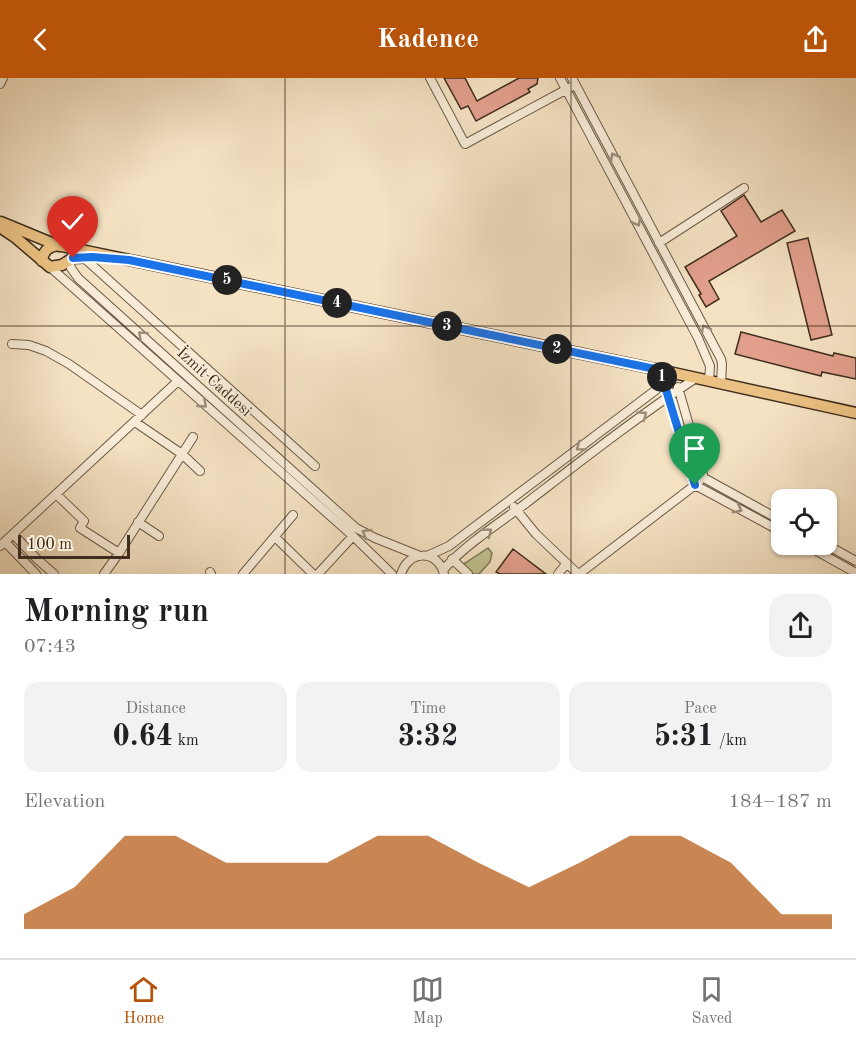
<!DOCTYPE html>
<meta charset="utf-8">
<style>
:root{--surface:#fff;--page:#f2f2f2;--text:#202124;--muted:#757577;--line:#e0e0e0;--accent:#b45309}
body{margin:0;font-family:"Old Standard TT",serif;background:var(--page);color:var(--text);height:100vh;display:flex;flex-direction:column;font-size:22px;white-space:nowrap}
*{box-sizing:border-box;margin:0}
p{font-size:20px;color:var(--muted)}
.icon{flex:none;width:33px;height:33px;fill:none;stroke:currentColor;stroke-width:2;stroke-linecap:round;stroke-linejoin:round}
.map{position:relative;height:496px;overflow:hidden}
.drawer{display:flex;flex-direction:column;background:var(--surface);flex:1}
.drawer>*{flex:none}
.fabs{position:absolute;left:771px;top:411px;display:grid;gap:12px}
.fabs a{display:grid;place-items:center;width:66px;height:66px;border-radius:12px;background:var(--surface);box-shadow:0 2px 4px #0004;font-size:30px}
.scale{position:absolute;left:18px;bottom:15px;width:112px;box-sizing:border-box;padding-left:6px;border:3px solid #3f2e1d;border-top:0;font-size:16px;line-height:21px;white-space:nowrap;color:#3f2e1d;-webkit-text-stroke:4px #f8ecd8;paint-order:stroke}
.pin{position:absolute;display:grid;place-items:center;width:51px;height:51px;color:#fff;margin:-62px -26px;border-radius:50% 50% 50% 0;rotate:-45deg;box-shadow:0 0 6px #0007}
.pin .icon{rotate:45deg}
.km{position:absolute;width:30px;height:30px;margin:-15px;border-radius:50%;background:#222;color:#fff;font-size:16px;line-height:30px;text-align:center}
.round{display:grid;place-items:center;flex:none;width:63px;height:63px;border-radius:18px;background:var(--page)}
.summary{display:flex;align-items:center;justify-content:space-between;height:102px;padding:0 24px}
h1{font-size:33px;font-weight:700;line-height:45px}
.figures{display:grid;grid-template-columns:repeat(3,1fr);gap:9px;height:102px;padding:6px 24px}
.figures div{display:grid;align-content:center;border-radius:15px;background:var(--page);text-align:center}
.figures b{font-size:30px;font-weight:700}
.figures small{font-size:16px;font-weight:400}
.figures p{font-size:16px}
.chart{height:168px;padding:12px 24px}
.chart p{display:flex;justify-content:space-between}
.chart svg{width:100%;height:108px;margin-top:6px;fill:var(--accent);opacity:.7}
header{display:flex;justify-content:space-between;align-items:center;height:78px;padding:0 24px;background:var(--accent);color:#fff;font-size:27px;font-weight:700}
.tab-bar{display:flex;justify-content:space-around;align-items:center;height:84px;border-top:2px solid var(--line);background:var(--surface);font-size:16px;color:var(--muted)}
.tab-bar a{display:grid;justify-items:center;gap:3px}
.tab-bar .on{color:var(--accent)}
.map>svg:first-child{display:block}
.green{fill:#c0c290;stroke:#807856;stroke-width:1.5}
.building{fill:#e29f8c;stroke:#3f2e1d;stroke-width:1.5}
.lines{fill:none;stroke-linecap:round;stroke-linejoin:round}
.minor-casing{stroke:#6c5b46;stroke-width:10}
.major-casing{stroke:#3f2e1d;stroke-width:13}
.minor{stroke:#f8ecd8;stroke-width:8}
.major{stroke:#eac182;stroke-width:10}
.oneway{stroke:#9c8d7a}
.route-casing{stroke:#fff;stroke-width:12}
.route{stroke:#1a73e8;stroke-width:8}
.grid{fill:none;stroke:#3f2e1d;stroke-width:1.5;stroke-opacity:0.55}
.labels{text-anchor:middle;stroke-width:4.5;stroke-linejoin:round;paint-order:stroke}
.street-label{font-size:16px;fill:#3f2e1d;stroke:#f8ecd8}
</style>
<header><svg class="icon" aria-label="back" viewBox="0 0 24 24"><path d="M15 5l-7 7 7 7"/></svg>Kadence<svg class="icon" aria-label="share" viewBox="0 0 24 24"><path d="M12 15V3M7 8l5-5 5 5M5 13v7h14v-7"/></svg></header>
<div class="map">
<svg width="856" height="496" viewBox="0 0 856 496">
<rect width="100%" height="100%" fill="#f4e2c3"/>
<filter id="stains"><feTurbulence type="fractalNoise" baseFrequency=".00333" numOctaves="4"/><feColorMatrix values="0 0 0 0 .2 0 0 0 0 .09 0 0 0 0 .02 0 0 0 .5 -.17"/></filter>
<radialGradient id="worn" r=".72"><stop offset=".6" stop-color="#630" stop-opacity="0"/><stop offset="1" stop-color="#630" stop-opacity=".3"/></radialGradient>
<path class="green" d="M488,470L492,475L490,484L479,496H471L464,489V486Z"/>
<path class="building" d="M444,0H465L477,23L519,0H538L537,6L528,11L530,14L476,43L468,28L461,31Z
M744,117L761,144L782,132L795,153L709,203L719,221L706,229L699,217L701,216L685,189L737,158L721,133Z
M808,160L832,257L811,262L787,165Z
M741,254L833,278L834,275L856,280V301L822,294L821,298L735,276Z
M513,471L546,496H500L496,494Z"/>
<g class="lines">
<defs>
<path id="minor" d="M430,0L465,66L571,9
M560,0L698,260L710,288L709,303
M572,0L721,281L722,286L721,306
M0,6L3,0
M659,165L744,110
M83,179L315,388
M69,182L71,190L78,200L356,450L375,460L420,478
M50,189L353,458L392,496
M12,266L29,267L46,273L69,286L142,337
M663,301L695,407L782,454
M678,309L704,400L782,443
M135,344L182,376L200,393
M56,416L84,443L80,450L119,475L193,359
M514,429L536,456L578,496
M138,444L159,458
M13,456L37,481L54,496
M275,459L313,496
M5,464L36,496
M804,466L856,495
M825,466L856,483
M0,468L178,303
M427,478L449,468L677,296
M452,481L468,496
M443,492C464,468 499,445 525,426C581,383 637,339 696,300
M210,494L211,496
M104,496L119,475
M243,496L293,437
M318,496L353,458
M401,496C408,472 438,471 444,496
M558,496L566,486
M579,496L699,404"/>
<path id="major" d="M1,144L59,168
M0,149L16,160L50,189L62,187L73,180L93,179
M42,183C43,173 48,169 57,167L660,292L856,335"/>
</defs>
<use href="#minor" class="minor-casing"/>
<use href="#major" class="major-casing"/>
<use href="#minor" class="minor"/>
<use href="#major" class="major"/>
</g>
<defs><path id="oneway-chevron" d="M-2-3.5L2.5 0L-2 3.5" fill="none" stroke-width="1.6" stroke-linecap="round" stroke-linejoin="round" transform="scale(1.5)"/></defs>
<g class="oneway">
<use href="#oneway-chevron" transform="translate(614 79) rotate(-118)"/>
<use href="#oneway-chevron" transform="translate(637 144) rotate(62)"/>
<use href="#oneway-chevron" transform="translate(705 251) rotate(-119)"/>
<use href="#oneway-chevron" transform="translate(142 257) rotate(-138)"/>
<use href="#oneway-chevron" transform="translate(203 326) rotate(41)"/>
<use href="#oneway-chevron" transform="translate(643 337) rotate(-36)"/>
<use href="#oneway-chevron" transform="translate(580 369) rotate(143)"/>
<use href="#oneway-chevron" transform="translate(738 431) rotate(28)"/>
<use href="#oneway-chevron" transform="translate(488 454) rotate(-37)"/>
<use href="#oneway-chevron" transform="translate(366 455) rotate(-150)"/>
</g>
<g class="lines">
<defs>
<path id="route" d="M73,180L92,179L129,182L660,292L695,407"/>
</defs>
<use href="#route" class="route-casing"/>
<use href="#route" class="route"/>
</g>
<path class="grid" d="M285,0V496M571,0V496M0,248H856"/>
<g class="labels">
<g class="street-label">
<text transform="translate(215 303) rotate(42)" y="6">İzmit Caddesi</text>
</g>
</g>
<rect width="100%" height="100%" filter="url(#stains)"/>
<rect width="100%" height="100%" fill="url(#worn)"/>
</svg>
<div class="fabs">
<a><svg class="icon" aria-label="locate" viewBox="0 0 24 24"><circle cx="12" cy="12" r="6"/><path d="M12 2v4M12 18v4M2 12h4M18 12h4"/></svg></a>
</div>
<div class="scale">100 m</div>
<div class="pin" style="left:695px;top:407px;background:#1e9e55"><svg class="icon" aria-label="arrive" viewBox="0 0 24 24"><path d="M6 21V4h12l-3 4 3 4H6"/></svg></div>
<div class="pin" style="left:73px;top:180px;background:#d93025"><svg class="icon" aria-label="check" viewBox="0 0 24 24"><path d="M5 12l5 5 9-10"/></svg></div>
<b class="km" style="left:662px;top:299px">1</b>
<b class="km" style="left:557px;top:271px">2</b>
<b class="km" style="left:447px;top:248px">3</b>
<b class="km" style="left:337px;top:225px">4</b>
<b class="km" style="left:227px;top:202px">5</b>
</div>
<section class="drawer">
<div class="summary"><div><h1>Morning run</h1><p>07:43</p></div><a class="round"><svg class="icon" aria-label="share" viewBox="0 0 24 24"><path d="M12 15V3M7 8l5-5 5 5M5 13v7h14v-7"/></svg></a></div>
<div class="figures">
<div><p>Distance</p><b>0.64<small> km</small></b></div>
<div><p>Time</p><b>3:32</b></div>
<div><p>Pace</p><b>5:31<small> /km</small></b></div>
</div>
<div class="chart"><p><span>Elevation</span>184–187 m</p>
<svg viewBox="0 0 160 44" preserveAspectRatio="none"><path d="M0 44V38L10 27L20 6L30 6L40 17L50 17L60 17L70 6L80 6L90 17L100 27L110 17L120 6L130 6L140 17L150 38L160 38V44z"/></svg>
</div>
</section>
<nav class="tab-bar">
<a class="on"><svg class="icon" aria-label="home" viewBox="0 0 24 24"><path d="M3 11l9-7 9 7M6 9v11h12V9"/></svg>Home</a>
<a><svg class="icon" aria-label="map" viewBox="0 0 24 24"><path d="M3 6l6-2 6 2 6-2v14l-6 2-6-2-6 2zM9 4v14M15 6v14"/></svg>Map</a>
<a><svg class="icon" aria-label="saved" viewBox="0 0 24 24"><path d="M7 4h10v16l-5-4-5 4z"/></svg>Saved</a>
</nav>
